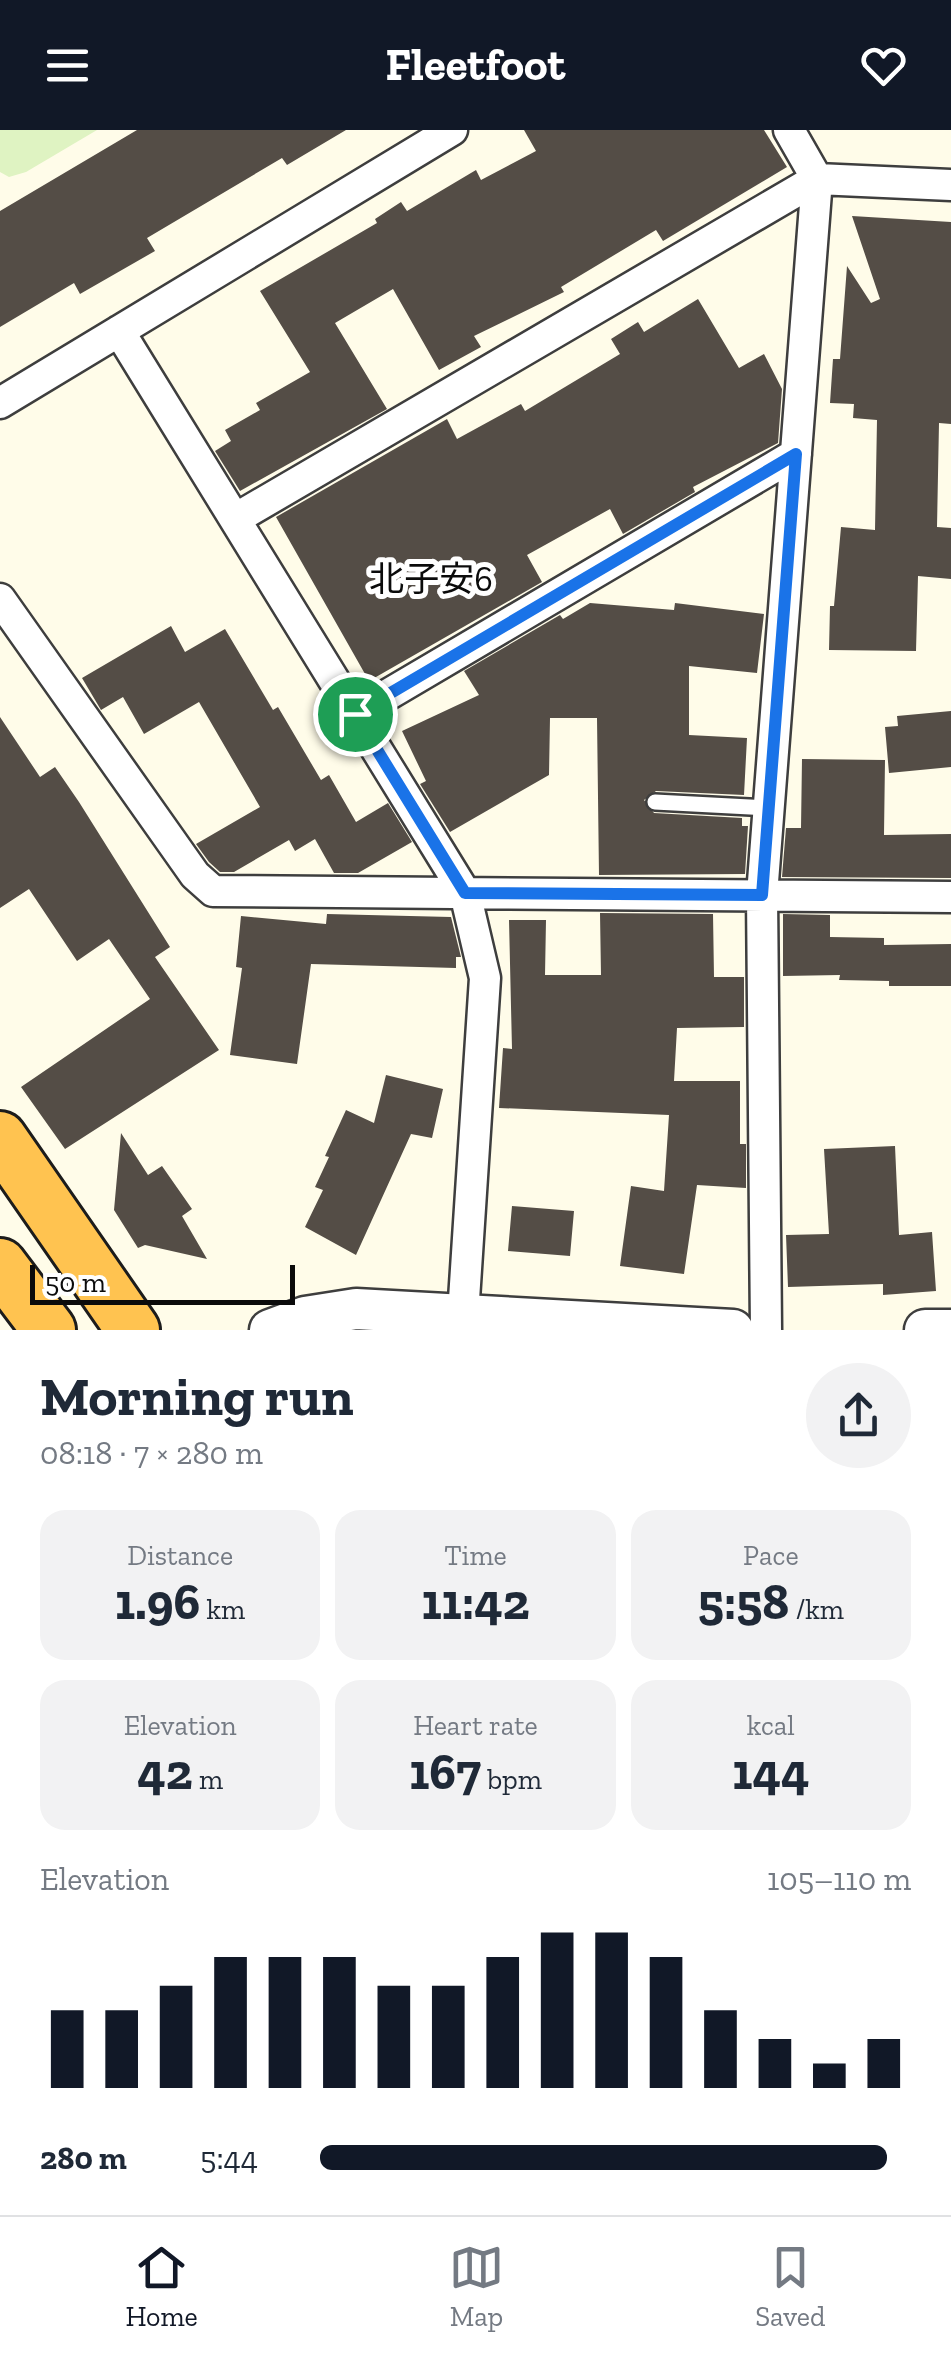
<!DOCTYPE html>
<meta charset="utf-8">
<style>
:root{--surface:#fff;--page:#f2f2f3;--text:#1f2937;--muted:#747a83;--line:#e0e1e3;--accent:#111827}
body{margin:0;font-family:"Zilla Slab","Noto Sans JP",serif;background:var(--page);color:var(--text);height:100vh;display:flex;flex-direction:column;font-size:38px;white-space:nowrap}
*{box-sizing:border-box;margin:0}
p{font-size:32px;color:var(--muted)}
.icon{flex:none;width:55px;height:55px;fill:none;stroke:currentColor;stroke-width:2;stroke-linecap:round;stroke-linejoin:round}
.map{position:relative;height:1200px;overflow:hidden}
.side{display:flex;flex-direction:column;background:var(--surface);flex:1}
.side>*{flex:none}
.scale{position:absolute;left:30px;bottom:25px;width:265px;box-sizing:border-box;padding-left:10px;border:5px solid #0b0b0b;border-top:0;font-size:28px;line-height:35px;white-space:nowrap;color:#0b0b0b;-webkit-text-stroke:8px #fff;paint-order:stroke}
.pin{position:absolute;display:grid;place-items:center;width:85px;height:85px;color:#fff;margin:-42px;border:5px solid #fff;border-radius:50%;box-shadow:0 2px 10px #0007}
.round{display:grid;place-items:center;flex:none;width:105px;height:105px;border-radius:52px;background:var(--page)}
.headline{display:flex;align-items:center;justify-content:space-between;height:170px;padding:0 40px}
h1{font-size:55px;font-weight:800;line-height:75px}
.metrics{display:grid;grid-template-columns:repeat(3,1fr);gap:15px;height:170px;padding:10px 40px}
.metrics div{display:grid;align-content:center;border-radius:25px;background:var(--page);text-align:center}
.metrics b{font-size:50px;font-weight:800}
.metrics small{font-size:28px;font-weight:400}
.metrics p{font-size:28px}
.chart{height:280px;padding:20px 40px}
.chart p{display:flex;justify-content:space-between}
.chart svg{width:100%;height:180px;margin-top:10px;stroke:var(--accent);stroke-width:6}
ul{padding:0 40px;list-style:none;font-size:32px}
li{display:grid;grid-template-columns:160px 120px 1fr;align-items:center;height:75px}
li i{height:25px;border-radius:12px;background:var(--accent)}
header{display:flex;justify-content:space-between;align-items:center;height:130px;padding:0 40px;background:var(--accent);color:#fff;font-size:45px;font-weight:800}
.dock{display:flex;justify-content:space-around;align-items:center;height:140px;border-top:2px solid var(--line);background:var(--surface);font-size:28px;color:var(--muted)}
.dock a{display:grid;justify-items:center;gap:5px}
.dock .active{color:var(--accent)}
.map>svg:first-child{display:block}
.pitch{fill:#dff3c2}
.building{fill:#544d46}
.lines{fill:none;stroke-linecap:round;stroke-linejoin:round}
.service-casing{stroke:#3e3e3e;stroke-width:20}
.minor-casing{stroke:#3e3e3e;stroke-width:35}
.tertiary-casing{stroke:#3e3e3e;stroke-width:45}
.trunk-casing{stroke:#1c1c1c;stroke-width:58}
.service{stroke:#fff;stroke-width:15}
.minor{stroke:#fff;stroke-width:30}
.tertiary{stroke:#fff;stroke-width:40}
.trunk{stroke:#ffc350;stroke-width:52}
.route-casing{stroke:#fff;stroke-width:20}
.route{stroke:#1a73e8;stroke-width:12}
.labels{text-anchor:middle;stroke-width:10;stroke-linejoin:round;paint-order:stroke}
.neighbourhood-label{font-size:35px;fill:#0b0b0b;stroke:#fff}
</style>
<header><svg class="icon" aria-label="menu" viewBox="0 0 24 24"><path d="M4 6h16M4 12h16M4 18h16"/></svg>Fleetfoot<svg class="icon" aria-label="heart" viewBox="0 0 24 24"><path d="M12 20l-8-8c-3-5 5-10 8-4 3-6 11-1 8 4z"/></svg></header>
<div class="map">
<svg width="951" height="1200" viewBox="0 0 951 1200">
<rect width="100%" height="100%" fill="#fffce9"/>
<path class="pitch" d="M0,0H97L26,42L9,47L0,42Z"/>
<path class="building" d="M137,0H346L287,35L282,28L147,108L155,121L80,164L74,153L0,197V81Z
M524,0H764L787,37L663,111L656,100L561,157L564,162L474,206L481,217L439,240L393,159L335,193L387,279L240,361L215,321L231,311L225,300L260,280L256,273L310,242L260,161L377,93L375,89L401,72L407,81L476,40L481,50L536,21Z
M852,86L951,92V294L939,293L937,397L951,398V449L918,446L916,521L829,520L830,476H834L841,397L875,400L877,290L853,288L854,274L830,273L833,229H840L847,136L871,173L880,169Z
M698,169L739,238L764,224L782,259L778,313L693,357L695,362L623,404L610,379L527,425L542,452L369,551L276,387L447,289L457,309L521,274L525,281L620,224L611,209L638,192L644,202Z
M590,473L674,480L675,473L764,484L757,543L689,536V605L747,608L744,665L656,661L644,670L654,683L742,688V696H748L745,744L599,745L597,588H550L549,645L450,702L420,654L426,651L402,601L479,565L464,541L560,485L563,489Z
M171,496L185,522L225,499L273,580L278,577L321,650L329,645L356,692L388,673L412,712L358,743H334L315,709L295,721L289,710L234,742H220L209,732L196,714L260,677L199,572L144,604L123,567L101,580L82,548Z
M951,581V637L889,643L885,597L898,596L897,586Z
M0,587L40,647L55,637L79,672L170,817L155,827L219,920L65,1019L21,957L150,869L109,809L77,831L29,759L0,778Z
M802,629L885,630L884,705L951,704V748L782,747L786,698H801Z
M600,783L713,784L714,847H744V897L677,898L674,951H740V1014H746V1058L697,1055L684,1144L620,1136L631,1056L664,1061L669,985L499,978L503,918L512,919L509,790H546L545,845H601Z
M327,784L451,787L461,827H456V838L311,834L297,934L230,925L242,838L236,837L241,786L326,794Z
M783,784L830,785V807L884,808V815L951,814V856H889V851L839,850L840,845L783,846Z
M386,945L443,959L432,1008L411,1004L356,1125L305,1097L323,1060L315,1057L329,1027L325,1026L346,980L374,993Z
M121,1003L148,1045L162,1036L192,1079L182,1086L207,1129L145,1115L138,1118L114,1080Z
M895,1016L899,1105L932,1102L936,1161L883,1165V1154L788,1157L786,1105L829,1104L824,1019Z
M512,1076L574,1081L570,1126L508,1121Z"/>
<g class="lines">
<defs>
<path id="service" d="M655,672L769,678"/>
<path id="minor" d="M119,201L465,763L485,848L463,1185
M0,273L452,0
M235,389L817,49L951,55
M0,469L195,745L213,761L951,767
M355,584L796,324
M766,1200L762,765L817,49L789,0"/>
<path id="tertiary" d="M270,1200L305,1187L356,1179L733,1200
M925,1200H951"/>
<path id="trunk" d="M0,1008L133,1200
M0,1135L49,1200"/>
</defs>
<use href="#service" class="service-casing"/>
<use href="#minor" class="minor-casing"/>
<use href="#tertiary" class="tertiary-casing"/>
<use href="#trunk" class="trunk-casing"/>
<use href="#service" class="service"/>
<use href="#minor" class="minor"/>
<use href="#tertiary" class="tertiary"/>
<use href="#trunk" class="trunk"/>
</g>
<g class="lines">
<defs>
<path id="route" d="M796,324L762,765L465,763L355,584Z"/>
</defs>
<use href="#route" class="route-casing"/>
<use href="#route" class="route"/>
</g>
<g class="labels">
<g class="neighbourhood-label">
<text x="431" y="461">北子安6</text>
</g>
</g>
</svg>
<div class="scale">50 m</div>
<div class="pin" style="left:355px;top:584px;background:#1e9e55"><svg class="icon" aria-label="arrive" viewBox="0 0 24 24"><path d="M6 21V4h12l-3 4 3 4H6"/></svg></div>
</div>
<section class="side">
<div class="headline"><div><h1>Morning run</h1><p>08:18 · 7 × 280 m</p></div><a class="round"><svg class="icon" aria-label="share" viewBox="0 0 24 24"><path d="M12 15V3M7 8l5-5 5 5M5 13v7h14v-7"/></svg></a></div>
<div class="metrics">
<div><p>Distance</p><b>1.96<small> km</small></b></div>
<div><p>Time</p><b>11:42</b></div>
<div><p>Pace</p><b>5:58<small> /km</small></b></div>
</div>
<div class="metrics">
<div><p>Elevation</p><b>42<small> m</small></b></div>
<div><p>Heart rate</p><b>167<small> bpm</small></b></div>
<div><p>kcal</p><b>144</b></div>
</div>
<div class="chart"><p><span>Elevation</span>105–110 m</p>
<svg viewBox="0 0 160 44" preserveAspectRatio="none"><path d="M5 44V25M15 44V25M25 44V19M35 44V12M45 44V12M55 44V12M65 44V19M75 44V19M85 44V12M95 44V6M105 44V6M115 44V12M125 44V25M135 44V32M145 44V38M155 44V32"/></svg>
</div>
<ul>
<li><b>280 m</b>5:44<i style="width:96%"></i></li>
</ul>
</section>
<nav class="dock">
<a class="active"><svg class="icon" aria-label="home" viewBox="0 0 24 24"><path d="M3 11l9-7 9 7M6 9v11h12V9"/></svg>Home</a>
<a><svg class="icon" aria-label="map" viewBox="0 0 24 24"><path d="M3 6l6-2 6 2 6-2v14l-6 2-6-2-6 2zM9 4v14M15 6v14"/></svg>Map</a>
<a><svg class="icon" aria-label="saved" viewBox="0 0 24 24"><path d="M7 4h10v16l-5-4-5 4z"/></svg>Saved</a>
</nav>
